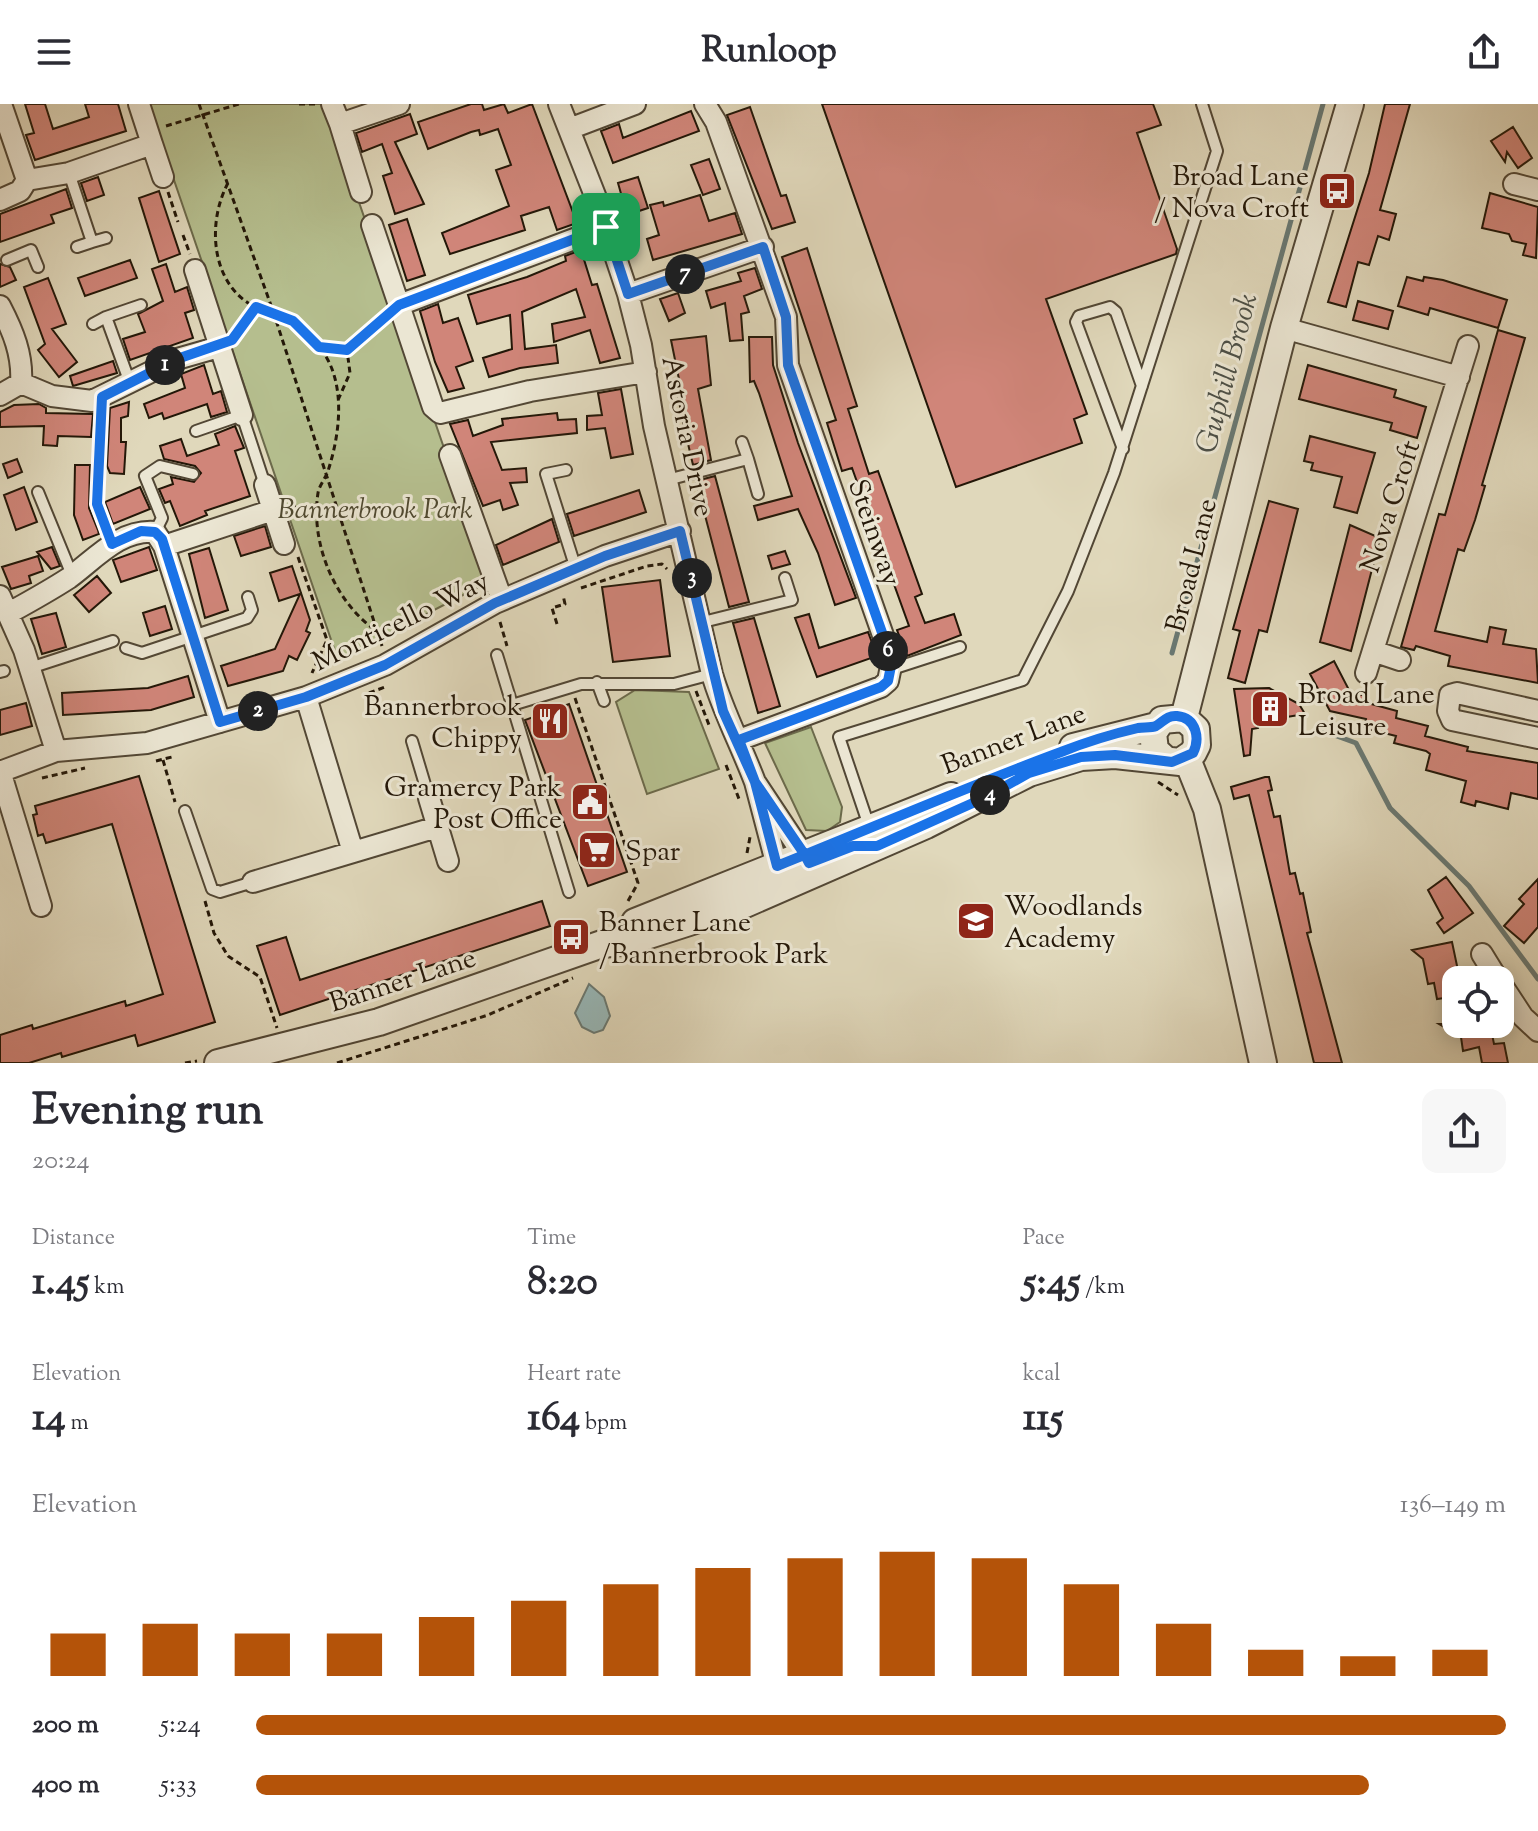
<!DOCTYPE html>
<meta charset="utf-8">
<style>
:root{--surface:#fff;--page:#f7f7f7;--text:#2b2b33;--muted:#7c7c81;--accent:#b45309}
body{margin:0;font-family:"Sorts Mill Goudy",serif;background:var(--page);color:var(--text);height:100vh;display:flex;flex-direction:column;font-size:30px;white-space:nowrap}
*{box-sizing:border-box;margin:0}
p{font-size:26px;color:var(--muted)}
.icon{flex:none;width:44px;height:44px;fill:none;stroke:currentColor;stroke-width:2;stroke-linecap:round;stroke-linejoin:round}
.map{position:relative;height:959px;overflow:hidden}
.side{display:flex;flex-direction:column;background:var(--surface);flex:1}
.side>*{flex:none}
.buttons{position:absolute;left:1442px;top:862px;display:grid;gap:16px}
.buttons a{display:grid;place-items:center;width:72px;height:72px;border-radius:16px;background:var(--surface);box-shadow:0 4px 20px #0003;font-size:40px}
.pin{position:absolute;display:grid;place-items:center;width:68px;height:68px;color:#fff;margin:-34px;border-radius:16px;box-shadow:0 4px 12px #0006}
.km{position:absolute;width:40px;height:40px;margin:-20px;border-radius:50%;background:#222;color:#fff;font-size:22px;line-height:40px;text-align:center}
.round{display:grid;place-items:center;flex:none;width:84px;height:84px;border-radius:16px;background:var(--page)}
.overview{display:flex;align-items:center;justify-content:space-between;height:136px;padding:0 32px}
h1{font-size:44px;font-weight:700;line-height:60px}
.metrics{display:grid;grid-template-columns:repeat(3,1fr);gap:12px;height:136px;padding:8px 32px}
.metrics div{display:grid;align-content:center}
.metrics b{font-size:40px;font-weight:700}
.metrics small{font-size:22px;font-weight:400}
.metrics p{font-size:22px}
.chart{height:224px;padding:16px 32px}
.chart p{display:flex;justify-content:space-between}
.chart svg{width:100%;height:144px;margin-top:8px;stroke:var(--accent);stroke-width:6}
ul{padding:0 32px;list-style:none;font-size:26px}
li{display:grid;grid-template-columns:128px 96px 1fr;align-items:center;height:60px}
li i{height:20px;border-radius:10px;background:var(--accent)}
header{display:flex;justify-content:space-between;align-items:center;height:104px;padding:0 32px;background:var(--surface);font-size:36px;font-weight:700}
.map>svg:first-child{display:block}
.green{fill:#b5be8e;stroke:#6c6a4b;stroke-width:2}
.water{fill:#97b8b9;stroke:#697872;stroke-width:2}
.lines{fill:none;stroke-linecap:round;stroke-linejoin:round}
.stream{stroke:#697872;stroke-width:5}
.building{fill:#d08579;stroke:#231708;stroke-width:2}
.service-casing{stroke:#524735;stroke-width:14}
.minor-casing{stroke:#524735;stroke-width:24}
.tertiary-casing{stroke:#524735;stroke-width:30}
.path{stroke:#231708;stroke-width:3;stroke-dasharray:6 4;stroke-linecap:butt}
.service{stroke:#ebe6d3;stroke-width:10}
.minor{stroke:#ebe6d3;stroke-width:20}
.tertiary{stroke:#ebe6d3;stroke-width:26}
.route-casing{stroke:#fff;stroke-width:16}
.route{stroke:#1a73e8;stroke-width:10}
.labels{text-anchor:middle;stroke-width:6;stroke-linejoin:round;paint-order:stroke}
.poi-label{font-size:28px;fill:#231708;stroke:#ebe6d3;text-anchor:start}
.street-label{font-size:28px;fill:#231708;stroke:#ebe6d3}
.park-label{font-size:28px;font-style:italic;fill:#4f4930;stroke:#ebe6d3}
.water-label{font-size:30px;font-style:italic;fill:#4c4f46;stroke:#ebe6d3}
</style>
<header><svg class="icon" aria-label="menu" viewBox="0 0 24 24"><path d="M4 6h16M4 12h16M4 18h16"/></svg>Runloop<svg class="icon" aria-label="share" viewBox="0 0 24 24"><path d="M12 15V3M7 8l5-5 5 5M5 13v7h14v-7"/></svg></header>
<div class="map">
<svg width="1538" height="959" viewBox="0 0 1538 959">
<rect width="100%" height="100%" fill="#e0d8bb"/>
<filter id="stains"><feTurbulence type="fractalNoise" baseFrequency=".0025" numOctaves="4"/><feColorMatrix values="0 0 0 0 .2 0 0 0 0 .09 0 0 0 0 .02 0 0 0 .5 -.17"/></filter>
<radialGradient id="worn" r=".72"><stop offset=".6" stop-color="#630" stop-opacity="0"/><stop offset="1" stop-color="#630" stop-opacity=".3"/></radialGradient>
<path class="green" d="M148,0H325L490,477L338,556Z
M635,586L689,588L719,665L647,690L616,598Z
M811,623L842,703L840,718L827,727L806,726L765,639Z"/>
<path class="water" d="M589,880L604,893L610,912L603,926L594,929L582,923L575,909Z"/>
<g class="lines">
<path class="stream" d="M1172,549L1323,0
M1323,627L1356,639L1390,704L1469,782L1538,875"/>
</g>
<path class="building" d="M25,0H45L53,25L89,13L85,0H118L126,27L35,56L26,31L34,29Z
M471,0H482L484,6L504,0L508,9L532,0L577,119L557,126L549,103L521,112L525,126L450,150L442,129L509,102L496,66L511,61L498,25L480,31L479,26L471,28L428,45L418,18Z
M822,0H1153L1161,21L1137,29L1177,145L1176,150L1046,195L1087,310L1074,315L1082,339L956,383Z
M1385,0H1410L1380,106L1396,110L1389,136L1378,132L1369,161L1358,158L1346,203L1328,198L1369,69Z
M750,3L781,92L786,91L795,118L772,125L727,11Z
M691,7L699,27L613,59L601,27L619,20L623,34Z
M410,10L417,30L395,38L424,100L395,110L383,72L392,69L382,40L362,48L356,29Z
M1513,23L1532,54L1518,64L1507,48L1505,58L1491,37Z
M709,55L720,85L703,91L691,61Z
M98,73L104,91L87,97L81,79Z
M638,73L648,104L627,111L618,79Z
M66,85L72,104L51,111L54,119L0,138V110Z
M159,87L180,150L159,158L139,94Z
M1490,89L1538,103L1536,154L1523,151L1526,140L1512,137L1509,130L1482,124Z
M700,91L709,117L735,109L742,130L653,156L647,135L659,131L650,101L663,98L664,102Z
M407,115L425,171L407,177L389,121Z
M807,144L857,302L848,305L869,370L878,367L922,490L915,493L925,519L954,510L961,531L907,552L897,526L909,522L852,364L842,367L827,319L836,316L782,153Z
M581,146L592,181L597,180L620,254L600,259L590,226L554,238L552,220L585,213L576,185L522,208L525,245L556,241L558,259L520,264L489,273L483,254L512,245L510,211L477,220L468,191L527,173L566,157L565,152Z
M130,156L137,174L85,192L78,174Z
M0,160L10,163L16,176L0,183Z
M166,160L175,188L187,183L194,206L185,209L193,234L130,256L123,235L145,228L138,210L163,197L152,165Z
M755,164L762,185L744,192L749,208L741,210L743,236L730,237L725,199L711,204L706,187L741,177L738,169Z
M1407,173L1423,177L1424,173L1443,176L1507,196L1498,224L1430,204L1428,211L1398,202Z
M48,174L66,220L52,225L77,258L59,273L38,246L45,240L24,183Z
M678,189L685,209L669,217L660,195Z
M1358,197L1393,207L1388,225L1353,216Z
M438,200L443,219L458,214L473,257L456,263L464,284L448,288L435,258L420,207Z
M1498,226L1525,234L1482,381L1485,382L1475,416L1464,447L1458,445L1435,527L1487,538L1490,523L1506,526L1503,540L1536,545L1538,579L1448,562L1450,552L1416,542L1414,546L1401,543L1439,410L1445,411Z
M706,232L711,281L698,285L711,356L693,361L682,314L678,291L682,290L671,236Z
M749,233H772L773,261L798,339L856,494L835,501L818,449L798,405L758,416L754,402L792,392L759,289L754,277L750,278Z
M113,257L117,269L73,282L70,272Z
M204,261L213,290L221,287L227,308L211,313L207,300L164,315L162,309L149,314L144,300L185,284L181,270Z
M1308,261L1396,286L1394,293L1426,303L1417,334L1390,326L1392,319L1299,295Z
M621,285L633,350L611,354L605,324L587,326V312L602,311L598,289Z
M129,298L128,312L121,314V338H126L124,370L110,369L107,362L110,304Z
M39,300L46,304V309L93,310L91,333L58,332L57,342L43,341L44,322L0,323V308L14,301Z
M557,309L558,316L576,315L577,329L491,338L502,366L526,364L527,378L510,379L518,401L503,406L500,396L483,402L450,320L468,316L473,332L503,321L502,315Z
M235,322L244,344L235,347L250,392L205,407L207,411L180,422L170,397L165,399L159,385L173,380L171,373L194,378L201,369L195,362L164,355L160,342L181,335L187,352L219,341L215,330Z
M1310,332L1375,349L1357,409L1334,403L1342,373L1311,366L1313,359L1304,357Z
M17,355L22,368L8,374L3,360Z
M75,361H90L89,404L98,426L99,430L83,436L74,411Z
M715,372L749,498L729,503L696,377Z
M24,383L37,418L16,426L4,391Z
M140,383L150,405L113,420L105,398Z
M639,386L646,408L574,432L567,410Z
M1269,397L1298,405L1267,528L1259,526L1245,579L1228,574L1240,527L1233,525Z
M552,415L559,438L503,461L496,441Z
M1350,421L1380,434L1351,547L1320,538Z
M265,422L271,443L241,452L234,432Z
M52,443L60,462L51,465L37,448Z
M149,443L157,466L121,478L113,456Z
M209,444L228,506L205,514L189,450Z
M785,447L790,460L772,465L768,452Z
M38,452L43,467L29,472L31,479L11,485L2,463Z
M292,462L310,516L306,527L310,529L297,556L289,552L283,567L228,582L221,562L275,545L300,490L279,497L270,469Z
M97,472L111,489L89,508L74,491Z
M660,476L670,552L613,558L602,483Z
M165,502L172,525L150,532L143,509Z
M56,509L66,543L42,550L31,515Z
M809,510L819,544L868,528L877,552L817,573L795,514Z
M754,514L780,602L758,609L733,519Z
M1334,557L1350,588L1366,592L1364,598L1397,607L1396,614L1428,622L1425,632L1468,643L1467,647L1538,659V695L1511,689L1508,705L1476,697L1475,702L1461,698L1466,677L1426,666L1430,650L1426,647L1394,639L1396,632L1364,624L1366,615L1330,607L1310,570Z
M188,572L194,593L184,596L151,606L63,611L62,589L148,584Z
M1269,584L1299,600L1305,610L1257,618L1258,624L1252,625L1250,651L1244,652L1234,585Z
M26,599L32,622L0,631V606Z
M569,600L627,768L588,782L525,616Z
M139,672L215,918L138,942L135,931L62,953L61,949L29,959H0V931L32,921L33,925L125,897L126,902L163,890L112,720L46,739L43,730L38,732L33,711L37,710L35,702Z
M1265,673H1269L1272,686L1268,687L1274,713L1280,712L1290,770L1295,769L1300,790L1303,789L1311,828L1307,829L1342,959H1314L1249,691L1234,695L1231,683Z
M1446,773L1473,809L1444,829L1437,819L1443,814L1428,786Z
M1538,775V823L1524,839L1504,822L1524,800L1519,795Z
M542,797L550,822L280,911L257,842L286,833L300,876Z
M1452,838L1460,876H1456V920H1490L1494,940L1504,939L1508,959H1482L1479,943L1463,947L1461,933L1439,920H1449L1444,894L1437,895L1434,879L1428,880L1423,855L1412,846Z"/>
<g class="lines">
<defs>
<path id="service" d="M69,69L92,138L106,134
M77,143L92,138
M7,156L31,146L38,163
M93,220L106,213
M130,279L106,213L141,201
M102,293L97,400L112,440
M196,327L242,311L265,381
M742,338L748,355
M1123,345L1076,218L1079,212L1110,203L1116,208L1142,282
M566,366L546,370L576,465
M667,376L748,355L758,390
M38,388L72,471
M155,428L162,414L145,372L160,362L193,370
M703,518L792,496L785,474
M126,544L142,549L247,514L252,506L248,493
M497,551L569,788
M30,564L113,537
M892,565L960,543
M0,568L4,567
M597,578L604,597
M512,601L581,580H674L712,570
M412,637L429,694
M185,707L212,785L220,788L253,778
M870,725L839,633L1023,576L1068,487L1114,369L1217,47L1202,0"/>
<path id="minor" d="M139,0L152,40
M332,0L340,20
M559,0L596,94L628,190L641,241L654,322L712,570C723,608 741,641 755,678
M705,0L716,18L786,213L788,261L892,557L888,577L881,583L739,636
M569,25L635,0
M27,76L69,69L152,40L163,73
M1514,80L1538,86
M361,88L340,20L399,0
M0,96L20,87L27,76L1,0
M372,121L399,201
M606,123L399,201L433,303L440,309L530,287L646,268
M195,166L242,311
M628,190L763,143
M0,202C13,227 23,251 21,279L0,291
M1284,224L1459,273
M21,279L52,292L92,297L177,255L219,243
M450,351L502,496
M265,381L284,440
M164,442L273,406
M0,492L24,546L56,647
M9,509C29,498 49,487 69,474C95,455 120,425 155,428L164,442L220,618
M1373,547L1400,556
M1366,569L1468,242
M306,593L353,748
M1538,607L1457,589L1450,591L1448,607L1452,616L1538,634
M0,667L41,802
M0,668L56,647L147,639L306,593L385,561L495,499L605,452L680,427
M429,694L448,757
M790,767L777,762L755,678L810,761
M253,778L437,723
M1482,850L1498,876
M1500,878L1523,913L1538,927"/>
<path id="tertiary" d="M1184,614L1284,224L1350,0
M1073,643L1156,622
M1187,655L1207,705L1263,959
M635,818L951,692
M218,959L379,918L602,840L630,837L745,800L926,721L1029,669L1081,653L1115,651L1180,658L1193,649L1197,641L1196,625L1184,614L1162,616L1153,629L1155,646L1166,656"/>
</defs>
<use href="#service" class="service-casing"/>
<use href="#minor" class="minor-casing"/>
<use href="#tertiary" class="tertiary-casing"/>
<path class="path" d="M199,0L273,207L382,542
M299,0H315
M166,22L239,0
M228,79C207,118 210,180 255,203C260,205 267,205 272,207C297,216 323,241 332,265C344,297 338,336 328,367C325,375 319,382 318,389C310,441 336,500 378,528
M168,88L178,118
M183,131L190,150
M235,233L256,203
M320,243L347,246L384,213
M338,296L350,269L347,246
M290,402L318,401
M298,453L327,536L312,569
M581,484L647,462L662,460L667,465
M500,518L507,542
M557,520L552,504L565,500L563,491
M696,587L709,621
M369,589L385,583
M575,594L638,779L628,797
M163,656L175,698
M156,657L172,653
M726,661L739,695
M42,674L85,664
M1158,678L1178,691
M747,749L750,733
M205,797L214,829L228,852L260,873L277,924
M185,959L197,957
M337,959L488,911L573,874"/>
<use href="#service" class="service"/>
<use href="#minor" class="minor"/>
<use href="#tertiary" class="tertiary"/>
</g>
<g class="lines">
<defs>
<path id="route" d="M606,123L399,201L347,246L319,243L293,217L256,203L232,236L177,255L102,293L97,400L112,440L141,427L155,428L162,435L220,618L306,593L385,561L495,499L605,452L680,427L723,607L755,678L805,751L809,759L853,742H877L984,694L1029,669L1081,653L1115,651L1172,658L1193,649C1200,635 1197,614 1177,612C1167,611 1163,618 1156,622C1151,624 1143,623 1138,624C1112,630 1086,638 1061,648C966,683 872,724 777,762L755,678L739,636L881,583L888,577L892,557L788,261L786,213L763,143L628,190L606,123"/>
</defs>
<use href="#route" class="route-casing"/>
<use href="#route" class="route"/>
</g>
<defs>
<symbol id="bus-square" viewBox="-11 -11 22 22"><rect x="-9" y="-9" width="18" height="18" rx="4" fill="#8f2418" stroke="#ebe6d3"/><path d="M-5-6H5V4H4V6H2V4H-2V6H-4V4H-5ZM-3.5-4V0h7V-4ZM-3.5 1.2v1.5H-2V1.2ZM2 1.2v1.5H3.5V1.2Z" fill="#fff"/></symbol>
<symbol id="building-square" viewBox="-11 -11 22 22"><rect x="-9" y="-9" width="18" height="18" rx="4" fill="#8f2418" stroke="#ebe6d3"/><path d="M-4-6H4V6H1V3H-1V6H-4ZM-2.5-4.3h1.7v1.8h-1.7ZM.8-4.3h1.7v1.8H.8ZM-2.5-1h1.7V.8h-1.7ZM.8-1h1.7V.8H.8Z" fill="#fff"/></symbol>
<symbol id="restaurant-square" viewBox="-11 -11 22 22"><rect x="-9" y="-9" width="18" height="18" rx="4" fill="#8f2418" stroke="#ebe6d3"/><path d="M-5-6h1v4h1v-4h1v4h1v-4h1v5L-1.5 .5V6h-2V.5L-5-1ZM5-6V6H3V1.5H1.5Q1.5-4 5-6Z" fill="#fff"/></symbol>
<symbol id="civic-square" viewBox="-11 -11 22 22"><rect x="-9" y="-9" width="18" height="18" rx="4" fill="#8f2418" stroke="#ebe6d3"/><path d="M-.6-6.5H3V-4.5H.6V-3L4-1V1h2V6H-6V1h2V-1L-.6-3ZM-1.2 2.5V6h2.4V2.5Z" fill="#fff"/></symbol>
<symbol id="supermarket-square" viewBox="-11 -11 22 22"><rect x="-9" y="-9" width="18" height="18" rx="4" fill="#8f2418" stroke="#ebe6d3"/><path d="M-6-5.5h2.5l.6 2H6L4.5 2H-2.5L-4.4-4H-6ZM-1.5 3.2a1.3 1.3 0 1 0 .1 0ZM3 3.2a1.3 1.3 0 1 0 .1 0Z" fill="#fff"/></symbol>
<symbol id="school-square" viewBox="-11 -11 22 22"><rect x="-9" y="-9" width="18" height="18" rx="4" fill="#8f2418" stroke="#ebe6d3"/><path d="M0-5L7-2L0 1L-7-2ZM-4 1L0 2.5L4 1V4Q0 6-4 4Z" fill="#fff"/></symbol>
</defs>
<g fill-rule="evenodd">
<use href="#bus-square" x="1315" y="65" width="44" height="44"/>
<use href="#building-square" x="1248" y="583" width="44" height="44"/>
<use href="#restaurant-square" x="528" y="595" width="44" height="44"/>
<use href="#civic-square" x="568" y="676" width="44" height="44"/>
<use href="#supermarket-square" x="575" y="724" width="44" height="44"/>
<use href="#school-square" x="954" y="795" width="44" height="44"/>
<use href="#bus-square" x="549" y="811" width="44" height="44"/>
</g>
<g class="labels">
<g class="poi-label">
<text x="1309" y="81" text-anchor="end">Broad Lane<tspan x="1309" dy="32">/ Nova Croft</tspan></text>
<text x="1298" y="599">Broad Lane<tspan x="1298" dy="32">Leisure</tspan></text>
<text x="522" y="611" text-anchor="end">Bannerbrook<tspan x="522" dy="32">Chippy</tspan></text>
<text x="562" y="692" text-anchor="end">Gramercy Park<tspan x="562" dy="32">Post Office</tspan></text>
<text x="625" y="756">Spar</text>
<text x="1004" y="811">Woodlands<tspan x="1004" dy="32">Academy</tspan></text>
<text x="599" y="827">Banner Lane<tspan x="599" dy="32">/Bannerbrook Park</tspan></text>
</g>
<g class="street-label">
<text transform="translate(689 332) rotate(78)" y="10">Astoria Drive</text>
<text transform="translate(1389 402) rotate(-72)" y="10">Nova Croft</text>
<text transform="translate(876 428) rotate(71)" y="10">Steinway</text>
<text transform="translate(1190 461) rotate(-76)" y="10">Broad Lane</text>
<text transform="translate(400 516) rotate(-26)" y="10">Monticello Way</text>
<text transform="translate(1013 634) rotate(-21)" y="10">Banner Lane</text>
<text transform="translate(402 875) rotate(-18)" y="10">Banner Lane</text>
</g>
<g class="park-label">
<text x="375" y="414">Bannerbrook Park</text>
</g>
<g class="water-label">
<text transform="translate(1226 269) rotate(-75)" y="10">Guphill Brook</text>
</g>
</g>
<rect width="100%" height="100%" filter="url(#stains)"/>
<rect width="100%" height="100%" fill="url(#worn)"/>
</svg>
<div class="buttons">
<a><svg class="icon" aria-label="locate" viewBox="0 0 24 24"><circle cx="12" cy="12" r="6"/><path d="M12 2v4M12 18v4M2 12h4M18 12h4"/></svg></a>
</div>
<div class="pin" style="left:606px;top:123px;background:#1e9e55"><svg class="icon" aria-label="arrive" viewBox="0 0 24 24"><path d="M6 21V4h12l-3 4 3 4H6"/></svg></div>
<b class="km" style="left:165px;top:261px">1</b>
<b class="km" style="left:258px;top:607px">2</b>
<b class="km" style="left:692px;top:474px">3</b>
<b class="km" style="left:990px;top:691px">4</b>
<b class="km" style="left:888px;top:547px">6</b>
<b class="km" style="left:685px;top:170px">7</b>
</div>
<section class="side">
<div class="overview"><div><h1>Evening run</h1><p>20:24</p></div><a class="round"><svg class="icon" aria-label="share" viewBox="0 0 24 24"><path d="M12 15V3M7 8l5-5 5 5M5 13v7h14v-7"/></svg></a></div>
<div class="metrics">
<div><p>Distance</p><b>1.45<small> km</small></b></div>
<div><p>Time</p><b>8:20</b></div>
<div><p>Pace</p><b>5:45<small> /km</small></b></div>
</div>
<div class="metrics">
<div><p>Elevation</p><b>14<small> m</small></b></div>
<div><p>Heart rate</p><b>164<small> bpm</small></b></div>
<div><p>kcal</p><b>115</b></div>
</div>
<div class="chart"><p><span>Elevation</span>136–149 m</p>
<svg viewBox="0 0 160 44" preserveAspectRatio="none"><path d="M5 44V31M15 44V28M25 44V31M35 44V31M45 44V26M55 44V21M65 44V16M75 44V11M85 44V8M95 44V6M105 44V8M115 44V16M125 44V28M135 44V36M145 44V38M155 44V36"/></svg>
</div>
<ul>
<li><b>200 m</b>5:24<i style="width:100%"></i></li>
<li><b>400 m</b>5:33<i style="width:89%"></i></li>
</ul>
</section>
